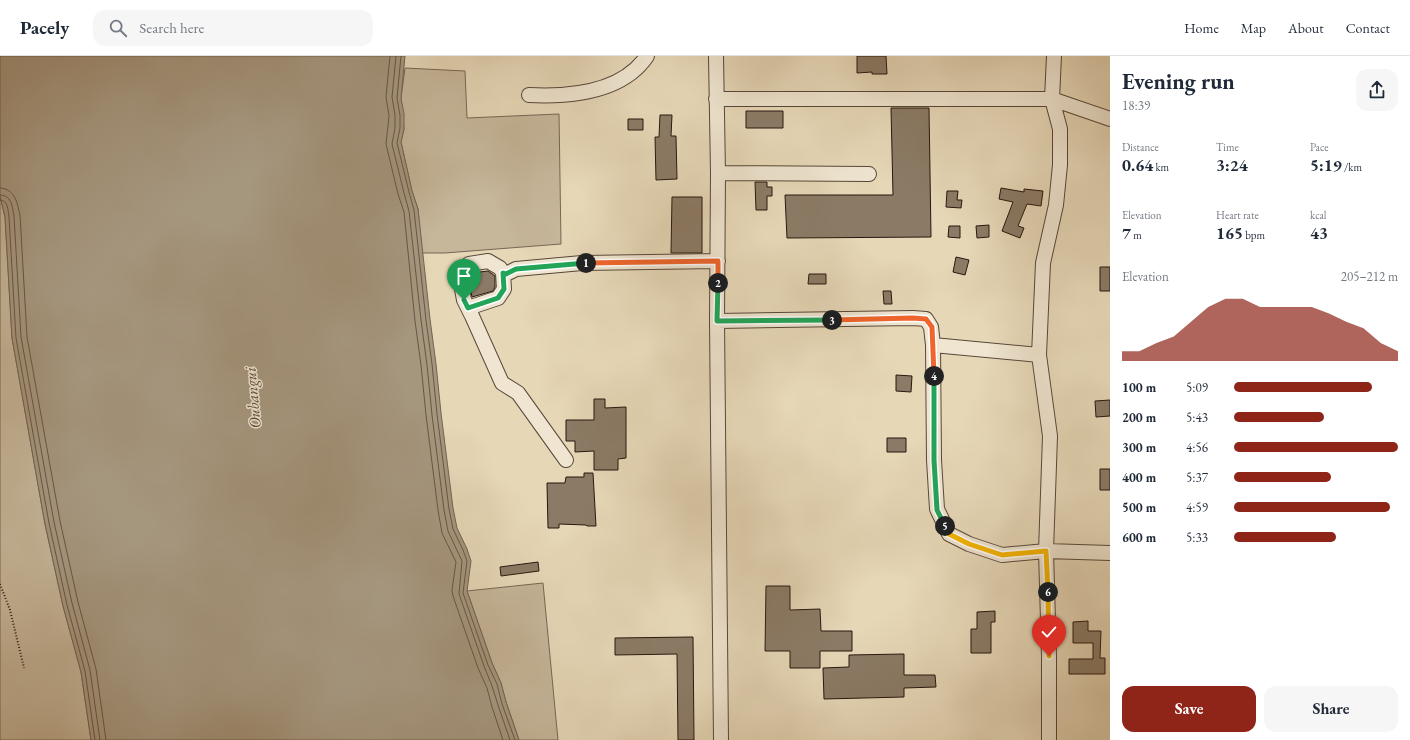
<!DOCTYPE html>
<meta charset="utf-8">
<style>
:root{--surface:#fff;--page:#f6f6f7;--text:#1f2937;--muted:#747a83;--line:#e0e1e3;--accent:#8f2418}
body{margin:0;font-family:"EB Garamond",serif;background:var(--page);color:var(--text);height:100vh;display:flex;flex-direction:column;font-size:15px;white-space:nowrap}
*{box-sizing:border-box;margin:0}
p{font-size:13px;color:var(--muted)}
.icon{flex:none;width:22px;height:22px;fill:none;stroke:currentColor;stroke-width:2;stroke-linecap:round;stroke-linejoin:round}
.map{position:relative;flex:1;overflow:hidden}
.details{display:flex;flex-direction:column;background:var(--surface);width:300px}
.details>*{flex:none}
.pin{position:absolute;display:grid;place-items:center;width:34px;height:34px;color:#fff;margin:-41px -17px;border-radius:50% 50% 50% 0;rotate:-45deg;box-shadow:0 0 4px #0007}
.pin .icon{rotate:45deg}
.km{position:absolute;width:20px;height:20px;margin:-10px;border-radius:50%;background:#222;color:#fff;font-size:11px;line-height:20px;text-align:center}
.round{display:grid;place-items:center;flex:none;width:42px;height:42px;border-radius:12px;background:var(--page)}
.headline{display:flex;align-items:center;justify-content:space-between;height:68px;padding:0 12px}
h1{font-size:22px;font-weight:700;line-height:30px}
.figures{display:grid;grid-template-columns:repeat(3,1fr);gap:6px;height:68px;padding:4px 12px}
.figures div{display:grid;align-content:center}
.figures b{font-size:17px;font-weight:700}
.figures small{font-size:11px;font-weight:400}
.figures p{font-size:11px}
.chart{height:112px;padding:8px 12px}
.chart p{display:flex;justify-content:space-between}
.chart svg{width:100%;height:72px;margin-top:4px;fill:var(--accent);opacity:.7}
.action{display:flex;gap:8px;margin-top:auto;padding:8px 12px}
.action a{flex:1;height:46px;border-radius:12px;background:var(--accent);color:#fff;font-size:16px;font-weight:700;line-height:46px;text-align:center}
.action a+a{background:var(--page);color:var(--text)}
ul{padding:0 12px;list-style:none;font-size:13px}
li{display:grid;grid-template-columns:64px 48px 1fr;align-items:center;height:30px}
li i{height:10px;border-radius:5px;background:var(--accent)}
header{display:flex;align-items:center;gap:24px;box-sizing:border-box;height:56px;padding:0 20px;background:var(--surface);border-bottom:1px solid var(--line)}
header strong{font-size:19px}
nav{display:flex;gap:22px;margin-inline-start:auto;font-size:14px}
.search{width:280px;height:36px;background:var(--page);display:flex;align-items:center;gap:10px;box-sizing:border-box;padding:0 14px;border-radius:12px;color:var(--muted);font-size:15px}
main{display:flex;flex:1;min-height:0}
.map>svg:first-child{display:block}
.green{fill:#c6b69a;stroke:#776654}
.water{fill:#a5967e;stroke:#736352}
.lines{fill:none;stroke-linecap:round;stroke-linejoin:round}
.shore{stroke:#665646;stroke-width:1}
.building{fill:#8b7b66;stroke:#28170f}
.minor-casing{stroke:#584739;stroke-width:16}
.path{stroke:#28170f;stroke-width:2;stroke-dasharray:1 2;stroke-linecap:butt}
.minor{stroke:#efe5d0;stroke-width:14}
.split-1-casing{stroke:#fff;stroke-width:8}
.split-2-casing{stroke:#fff;stroke-width:8}
.split-3-casing{stroke:#fff;stroke-width:8}
.split-4-casing{stroke:#fff;stroke-width:8}
.split-5-casing{stroke:#fff;stroke-width:8}
.split-6-casing{stroke:#fff;stroke-width:8}
.split-7-casing{stroke:#fff;stroke-width:8}
.split-1{stroke:#22a559;stroke-width:5}
.split-2{stroke:#f0652b;stroke-width:5}
.split-3{stroke:#22a559;stroke-width:5}
.split-4{stroke:#f0652b;stroke-width:5}
.split-5{stroke:#22a559;stroke-width:5}
.split-6{stroke:#f5b400;stroke-width:5}
.split-7{stroke:#f5b400;stroke-width:5}
.labels{text-anchor:middle;stroke-width:3;stroke-linejoin:round;paint-order:stroke}
.water-label{font-size:16px;font-style:italic;fill:#5a4a3b;stroke:#efe5d0}
</style>
<header>
<strong>Pacely</strong>
<div class="search"><svg class="icon" aria-label="search" viewBox="0 0 24 24"><circle cx="10" cy="10" r="6"/><path d="M15 15l6 6"/></svg>Search here</div>
<nav><a>Home</a><a>Map</a><a>About</a><a>Contact</a></nav>
</header>
<main>
<div class="map">
<svg width="1110" height="684" viewBox="0 0 1110 684">
<rect width="100%" height="100%" fill="#e6d7b7"/>
<filter id="stains"><feTurbulence type="fractalNoise" baseFrequency=".005" numOctaves="4"/><feColorMatrix values="0 0 0 0 .2 0 0 0 0 .09 0 0 0 0 .02 0 0 0 .5 -.17"/></filter>
<radialGradient id="worn" r=".72"><stop offset=".6" stop-color="#630" stop-opacity="0"/><stop offset="1" stop-color="#630" stop-opacity=".3"/></radialGradient>
<path class="green" d="M405,12L465,15L467,62L559,58L561,188L445,197H422L418,153L412,135L401,86L404,73L401,42Z
M0,140L5,161L12,282L45,468L63,550L81,616L91,684H0Z
M543,527L558,684H519L506,646L501,627L492,607L467,535Z"/>
<path class="water" d="M0,0H405L401,42L404,58V73L401,86L412,135L418,153L430,263L436,308L441,357L453,452L457,472L467,493L471,505L467,535L492,607L501,627L506,646L519,684H91L81,616L63,550L45,468L12,282L5,161L0,140Z"/>
<g class="lines">
<path class="shore" d="M390,0L386,41L389,60L386,88L398,138L404,156L415,265L421,309L426,359L438,454L442,477L456,506L452,534L453,540L478,612L487,632L492,651L503,684
M396,0L392,41L395,59V72L392,88L404,137L409,155L421,264L427,309L432,359L444,454L448,475L462,505L459,538L484,610L492,630L498,649L510,684
M401,0L397,42L400,59V72L397,87L409,136L414,154L426,264L432,308L437,358L449,453L453,473L463,494L467,505L463,537L488,609L497,628L502,648L515,684
M0,132C15,133 17,146 20,159L27,281L60,465L78,546L96,613L106,684
M0,139C12,139 12,150 14,160L21,281L54,466L72,547L90,614L100,684
M0,144C8,144 8,154 9,161L16,282L49,467L67,549L85,615L95,684"/>
</g>
<path class="building" d="M857,0H886L887,18H872V16L857,17Z
M891,52H929L931,181L787,182L785,139H893Z
M746,55H783V72H746Z
M660,59H672L671,80H676L677,123L656,124L655,81H659Z
M628,63H643V74H628Z
M755,126H767V131H772V140H767V154H756Z
M1001,132L1024,136V133L1043,135L1041,150L1027,148L1018,170L1024,172L1020,182L1002,175L1013,146L999,143Z
M947,135H958L957,144H962L961,152L946,151Z
M672,141H702V197H671Z
M989,169V181L977,182L976,170Z
M949,170H960V182L948,181Z
M956,201L969,204L965,219L953,216Z
M1100,211H1110V235H1100Z
M488,215L495,220V231L493,235L472,241L468,220L472,217Z
M809,218H826V228H808Z
M883,235H891L892,248H884Z
M896,319L912,320L911,336L896,335Z
M594,343H605V352L626,351V402L618,403V414H594V395L575,396V385H566V364H594Z
M1110,344V360L1096,361L1095,345Z
M887,382H906V396H887Z
M1100,413H1110V434H1100Z
M584,417H593L596,470H587L586,469L559,468V472H548L547,427H565L566,421H584Z
M538,506L539,515L501,520L500,511Z
M766,530H790V554L820,553L821,575H852V595H820V612H790V595H765Z
M995,555V566H991V597H971V573H977V556Z
M1088,565V575H1101L1100,602H1105V618H1069V603H1093V587H1073V566Z
M693,581L694,684H678L677,598L615,599V582Z
M904,598V619H935L936,631L904,632V641L824,643L823,612L849,611V599Z"/>
<g class="lines">
<defs>
<path id="minor" d="M716,0L718,117L717,265L721,684
M529,39C570,41 622,37 647,0
M716,43H1052L1110,63
M718,117L869,118
M468,252L498,242L504,233L503,217
M717,265L913,262L926,263L931,271L933,289L934,404L937,453L949,478L969,488L1002,499L1046,495L1110,497
M933,289L1039,299
M566,404L518,337L502,327L472,260L464,244L459,217L469,208L488,205L500,212L503,217L506,218L516,213L582,207L718,205
M1049,684V600L1046,495L1050,380L1039,299L1043,207L1056,149L1060,109V73L1052,43L1054,0"/>
</defs>
<use href="#minor" class="minor-casing"/>
<path class="path" d="M0,528L10,554L24,612"/>
<use href="#minor" class="minor"/>
</g>
<g class="lines">
<defs>
<path id="split-1" d="M464,244L468,252L498,242L504,233L503,217L506,218L516,213L586,207"/>
<path id="split-2" d="M586,207L718,205V227"/>
<path id="split-3" d="M718,227L717,265L832,264"/>
<path id="split-4" d="M832,264L913,262L926,263L932,271L934,320"/>
<path id="split-5" d="M934,320V404L937,454L945,470"/>
<path id="split-6" d="M945,470L949,478L969,488L1002,499L1046,495L1048,536"/>
<path id="split-7" d="M1048,536L1049,600"/>
</defs>
<use href="#split-1" class="split-1-casing"/>
<use href="#split-2" class="split-2-casing"/>
<use href="#split-3" class="split-3-casing"/>
<use href="#split-4" class="split-4-casing"/>
<use href="#split-5" class="split-5-casing"/>
<use href="#split-6" class="split-6-casing"/>
<use href="#split-7" class="split-7-casing"/>
<use href="#split-1" class="split-1"/>
<use href="#split-2" class="split-2"/>
<use href="#split-3" class="split-3"/>
<use href="#split-4" class="split-4"/>
<use href="#split-5" class="split-5"/>
<use href="#split-6" class="split-6"/>
<use href="#split-7" class="split-7"/>
</g>
<g class="labels">
<g class="water-label">
<text transform="translate(252 342) rotate(-95)" y="6">Oubangui</text>
</g>
</g>
<rect width="100%" height="100%" filter="url(#stains)"/>
<rect width="100%" height="100%" fill="url(#worn)"/>
</svg>
<div class="pin" style="left:464px;top:244px;background:#1e9e55"><svg class="icon" aria-label="arrive" viewBox="0 0 24 24"><path d="M6 21V4h12l-3 4 3 4H6"/></svg></div>
<div class="pin" style="left:1049px;top:600px;background:#d93025"><svg class="icon" aria-label="check" viewBox="0 0 24 24"><path d="M5 12l5 5 9-10"/></svg></div>
<b class="km" style="left:586px;top:207px">1</b>
<b class="km" style="left:718px;top:227px">2</b>
<b class="km" style="left:832px;top:264px">3</b>
<b class="km" style="left:934px;top:320px">4</b>
<b class="km" style="left:945px;top:470px">5</b>
<b class="km" style="left:1048px;top:536px">6</b>
</div>
<section class="details">
<div class="headline"><div><h1>Evening run</h1><p>18:39</p></div><a class="round"><svg class="icon" aria-label="share" viewBox="0 0 24 24"><path d="M12 15V3M7 8l5-5 5 5M5 13v7h14v-7"/></svg></a></div>
<div class="figures">
<div><p>Distance</p><b>0.64<small> km</small></b></div>
<div><p>Time</p><b>3:24</b></div>
<div><p>Pace</p><b>5:19<small> /km</small></b></div>
</div>
<div class="figures">
<div><p>Elevation</p><b>7<small> m</small></b></div>
<div><p>Heart rate</p><b>165<small> bpm</small></b></div>
<div><p>kcal</p><b>43</b></div>
</div>
<div class="chart"><p><span>Elevation</span>205–212 m</p>
<svg viewBox="0 0 160 44" preserveAspectRatio="none"><path d="M0 44V38L10 38L20 33L30 29L40 20L50 11L60 6L70 6L80 11L90 11L100 11L110 11L120 15L130 20L140 24L150 33L160 38V44z"/></svg>
</div>
<ul>
<li><b>100 m</b>5:09<i style="width:84%"></i></li>
<li><b>200 m</b>5:43<i style="width:55%"></i></li>
<li><b>300 m</b>4:56<i style="width:100%"></i></li>
<li><b>400 m</b>5:37<i style="width:59%"></i></li>
<li><b>500 m</b>4:59<i style="width:95%"></i></li>
<li><b>600 m</b>5:33<i style="width:62%"></i></li>
</ul>
<div class="action"><a>Save</a><a>Share</a></div>
</section>
</main>
